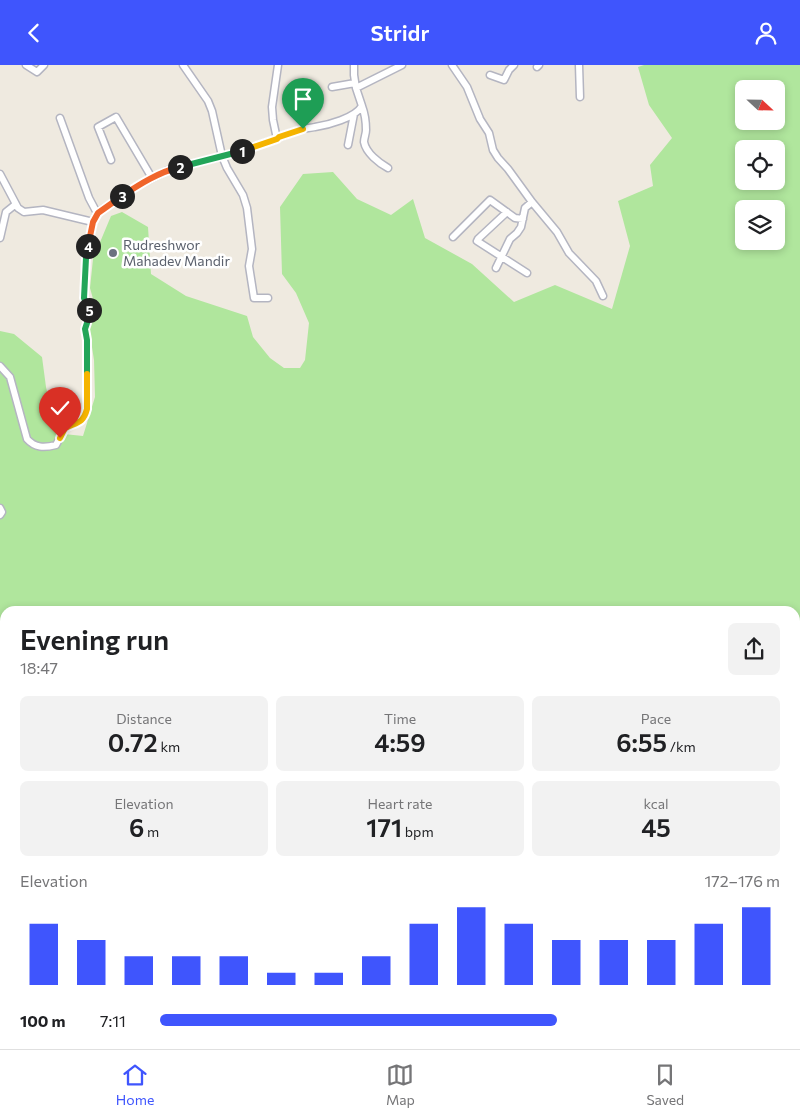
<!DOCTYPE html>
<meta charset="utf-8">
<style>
:root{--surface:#fff;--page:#f2f2f2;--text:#202124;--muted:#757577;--line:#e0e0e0;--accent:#3f55fd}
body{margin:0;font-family:Commissioner,sans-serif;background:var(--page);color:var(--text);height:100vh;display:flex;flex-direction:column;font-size:19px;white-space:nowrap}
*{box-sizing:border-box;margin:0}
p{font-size:16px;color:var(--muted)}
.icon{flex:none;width:28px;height:28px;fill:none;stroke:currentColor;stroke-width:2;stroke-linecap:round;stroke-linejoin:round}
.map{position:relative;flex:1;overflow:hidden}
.panel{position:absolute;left:0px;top:541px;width:800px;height:444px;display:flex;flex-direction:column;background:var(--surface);border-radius:15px 15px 0 0;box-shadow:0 2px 8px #0003}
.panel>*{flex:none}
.needle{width:32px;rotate:112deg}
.controls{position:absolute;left:735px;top:15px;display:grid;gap:10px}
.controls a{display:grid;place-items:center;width:50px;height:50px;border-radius:8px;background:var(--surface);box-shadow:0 2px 8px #0003;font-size:25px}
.pin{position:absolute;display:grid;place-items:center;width:42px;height:42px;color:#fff;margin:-51px -21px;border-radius:50% 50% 50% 0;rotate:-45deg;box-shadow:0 0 5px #0007}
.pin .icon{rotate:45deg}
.km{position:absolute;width:25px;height:25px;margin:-12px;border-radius:50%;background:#222;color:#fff;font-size:14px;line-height:25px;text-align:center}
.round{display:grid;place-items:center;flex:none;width:52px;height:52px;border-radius:8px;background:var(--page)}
.headline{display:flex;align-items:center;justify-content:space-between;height:85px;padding:0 20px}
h1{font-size:28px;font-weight:600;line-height:38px}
.metrics{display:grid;grid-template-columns:repeat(3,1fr);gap:8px;height:85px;padding:5px 20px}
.metrics div{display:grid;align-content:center;border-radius:8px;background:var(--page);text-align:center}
.metrics b{font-size:25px;font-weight:600}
.metrics small{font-size:14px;font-weight:400}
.metrics p{font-size:14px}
.chart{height:140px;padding:10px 20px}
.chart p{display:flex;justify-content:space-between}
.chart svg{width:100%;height:90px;margin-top:5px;stroke:var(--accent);stroke-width:6}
ul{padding:0 20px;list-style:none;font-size:16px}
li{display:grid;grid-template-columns:80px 60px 1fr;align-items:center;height:38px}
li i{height:12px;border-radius:6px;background:var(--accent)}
header{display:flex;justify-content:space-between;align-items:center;height:65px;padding:0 20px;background:var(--accent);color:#fff;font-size:22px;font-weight:600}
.tab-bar{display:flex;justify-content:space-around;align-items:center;height:70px;border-top:1px solid var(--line);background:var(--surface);font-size:14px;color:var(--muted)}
.tab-bar a{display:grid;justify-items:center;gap:2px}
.tab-bar .on{color:var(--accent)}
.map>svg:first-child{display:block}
.green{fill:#b0e69d;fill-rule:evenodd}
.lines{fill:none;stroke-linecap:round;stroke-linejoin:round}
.minor-casing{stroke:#b4b5c1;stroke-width:9}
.minor{stroke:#fff;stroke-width:6}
.split-1-casing{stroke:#fff;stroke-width:10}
.split-2-casing{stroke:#fff;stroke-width:10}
.split-3-casing{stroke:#fff;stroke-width:10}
.split-4-casing{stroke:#fff;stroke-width:10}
.split-5-casing{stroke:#fff;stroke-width:10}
.split-6-casing{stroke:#fff;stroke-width:10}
.split-7-casing{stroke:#fff;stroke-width:10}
.split-1{stroke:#f5b400;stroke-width:6}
.split-2{stroke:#22a559;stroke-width:6}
.split-3{stroke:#f0652b;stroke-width:6}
.split-4{stroke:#f0652b;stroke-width:6}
.split-5{stroke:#22a559;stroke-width:6}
.split-6{stroke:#22a559;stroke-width:6}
.split-7{stroke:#f5b400;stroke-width:6}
.worship-dot{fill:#6b7280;stroke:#fff;stroke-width:2}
.labels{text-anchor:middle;stroke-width:5;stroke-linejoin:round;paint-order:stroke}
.worship-label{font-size:14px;fill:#5b616d;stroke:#fff;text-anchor:start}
</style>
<header><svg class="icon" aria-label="back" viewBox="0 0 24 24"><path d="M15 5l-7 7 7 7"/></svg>Stridr<svg class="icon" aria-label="person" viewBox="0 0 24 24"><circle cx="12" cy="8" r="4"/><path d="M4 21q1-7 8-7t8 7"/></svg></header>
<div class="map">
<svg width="800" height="984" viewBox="0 0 800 984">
<rect width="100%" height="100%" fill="#efeae0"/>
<path class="green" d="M644,0H800V580H795V546H5V613L0,615V266L14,269L42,292L46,322L53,353L64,369L83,371L95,332L94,295L89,263L95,241L90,223L93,194L111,151L122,147L148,162L151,209L186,231L247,251L253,272L270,293L284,303H300L305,295L309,258L296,228L282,209L280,142L303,109L333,107L357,134L391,150L413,134L425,173L472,199L514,237L555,220L612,244L630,181L618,136L653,121L650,100L672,73L649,40L638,2ZM744,24H776V56H744ZM744,84H776V116H744ZM744,144H776V176H744Z
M795,641L800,644V674L795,676Z
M795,697L800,699L799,803L795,799V724L798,721L797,714L795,713Z
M796,824L800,826V864H795V825Z
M795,894L800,897V984H783L778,980H795Z"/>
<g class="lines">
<defs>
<path id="minor" d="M26,0L37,7L44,0
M183,0L208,36L212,46L222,91L227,103L243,130L247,143L252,184L249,201L254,233H268
M354,0V10L356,23L402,0
M452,0L467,22L480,54L489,68L493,85L498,93L508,104L532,137L557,167L569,188L596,216L603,231
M579,0L580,32
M537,2L539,0
M490,10L504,15L509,5L514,0
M332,22L355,18
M362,41C365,49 366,57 366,65C366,69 364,73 364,77C366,88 379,98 388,103
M60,53L89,133L97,148
M277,74L273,55L272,42L278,0
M348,80L354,49
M111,95L98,62L116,52L152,113
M0,109L18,143L24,147L43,145L93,157
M507,147L478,174L477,176L527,208
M453,172L490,135L515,153L523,154
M0,173L6,147L16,139
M496,203L510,174L517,168L521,162L525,143L532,137
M0,301L10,312L27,374C35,383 44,383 56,380L65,363L84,353L87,344V275L85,264L90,249L89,245L84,233L85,212L86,193L93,157L97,148L139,120L168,105L239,87L277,74L279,72C287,70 295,66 302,64C306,63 311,63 315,62C328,60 355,53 362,41L356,23
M0,443L2,447L0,450
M0,647L5,649
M249,980L253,984
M194,984L204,980
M503,984L509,980"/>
</defs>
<use href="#minor" class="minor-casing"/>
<use href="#minor" class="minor"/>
</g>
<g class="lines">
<defs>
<path id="split-1" d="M242,86L277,74L279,72L303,64"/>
<path id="split-2" d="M180,102L242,86"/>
<path id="split-3" d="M122,131C140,119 159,107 180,102"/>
<path id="split-4" d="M88,181L93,157L98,148L122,131"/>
<path id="split-5" d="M88,181L86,193L84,233L89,245"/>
<path id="split-6" d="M87,309V275L85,264L90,249L89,245"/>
<path id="split-7" d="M60,373L65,363C77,357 83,359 87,344V309"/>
</defs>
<use href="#split-1" class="split-1-casing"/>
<use href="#split-2" class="split-2-casing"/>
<use href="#split-3" class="split-3-casing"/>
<use href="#split-4" class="split-4-casing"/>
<use href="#split-5" class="split-5-casing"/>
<use href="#split-6" class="split-6-casing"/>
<use href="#split-7" class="split-7-casing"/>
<use href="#split-1" class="split-1"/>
<use href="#split-2" class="split-2"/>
<use href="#split-3" class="split-3"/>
<use href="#split-4" class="split-4"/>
<use href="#split-5" class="split-5"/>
<use href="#split-6" class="split-6"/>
<use href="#split-7" class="split-7"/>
</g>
<circle class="worship-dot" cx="113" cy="188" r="5"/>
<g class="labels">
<g class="worship-label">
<text x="123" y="185">Rudreshwor<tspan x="123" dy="16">Mahadev Mandir</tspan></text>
</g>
</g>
</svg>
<div class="controls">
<a><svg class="needle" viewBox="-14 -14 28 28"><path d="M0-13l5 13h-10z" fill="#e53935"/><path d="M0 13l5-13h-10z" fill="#757577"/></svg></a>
<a><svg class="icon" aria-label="locate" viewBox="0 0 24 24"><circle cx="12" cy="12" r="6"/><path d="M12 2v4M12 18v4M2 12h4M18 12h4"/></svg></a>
<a><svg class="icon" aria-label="layers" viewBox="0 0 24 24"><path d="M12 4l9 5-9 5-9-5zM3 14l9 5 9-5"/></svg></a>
</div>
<div class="pin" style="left:303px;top:64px;background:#1e9e55"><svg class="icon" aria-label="arrive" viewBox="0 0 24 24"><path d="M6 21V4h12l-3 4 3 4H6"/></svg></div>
<div class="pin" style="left:60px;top:373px;background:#d93025"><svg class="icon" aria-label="check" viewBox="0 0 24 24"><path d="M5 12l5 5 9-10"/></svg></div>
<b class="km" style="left:242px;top:86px">1</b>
<b class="km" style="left:180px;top:102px">2</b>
<b class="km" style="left:122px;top:131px">3</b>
<b class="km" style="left:88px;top:181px">4</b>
<b class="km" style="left:89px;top:245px">5</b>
<section class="panel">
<div class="headline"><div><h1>Evening run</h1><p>18:47</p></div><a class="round"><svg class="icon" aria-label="share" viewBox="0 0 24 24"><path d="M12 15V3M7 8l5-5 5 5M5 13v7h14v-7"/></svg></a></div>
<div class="metrics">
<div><p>Distance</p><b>0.72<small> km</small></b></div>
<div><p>Time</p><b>4:59</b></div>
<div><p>Pace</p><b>6:55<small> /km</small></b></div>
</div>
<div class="metrics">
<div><p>Elevation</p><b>6<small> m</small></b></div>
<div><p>Heart rate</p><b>171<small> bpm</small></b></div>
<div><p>kcal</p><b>45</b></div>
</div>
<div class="chart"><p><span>Elevation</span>172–176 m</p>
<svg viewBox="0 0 160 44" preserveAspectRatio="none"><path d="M5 44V14M15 44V22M25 44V30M35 44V30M45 44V30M55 44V38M65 44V38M75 44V30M85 44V14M95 44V6M105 44V14M115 44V22M125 44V22M135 44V22M145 44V14M155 44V6"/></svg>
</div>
<ul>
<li><b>100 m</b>7:11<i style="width:64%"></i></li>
</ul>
</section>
</div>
<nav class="tab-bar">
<a class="on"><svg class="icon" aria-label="home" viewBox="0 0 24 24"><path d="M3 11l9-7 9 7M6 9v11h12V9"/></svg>Home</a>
<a><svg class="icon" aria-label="map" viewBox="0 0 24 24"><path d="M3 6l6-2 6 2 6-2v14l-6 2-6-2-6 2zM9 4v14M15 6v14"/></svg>Map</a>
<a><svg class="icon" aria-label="saved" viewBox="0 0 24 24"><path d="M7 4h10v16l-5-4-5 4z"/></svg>Saved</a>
</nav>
